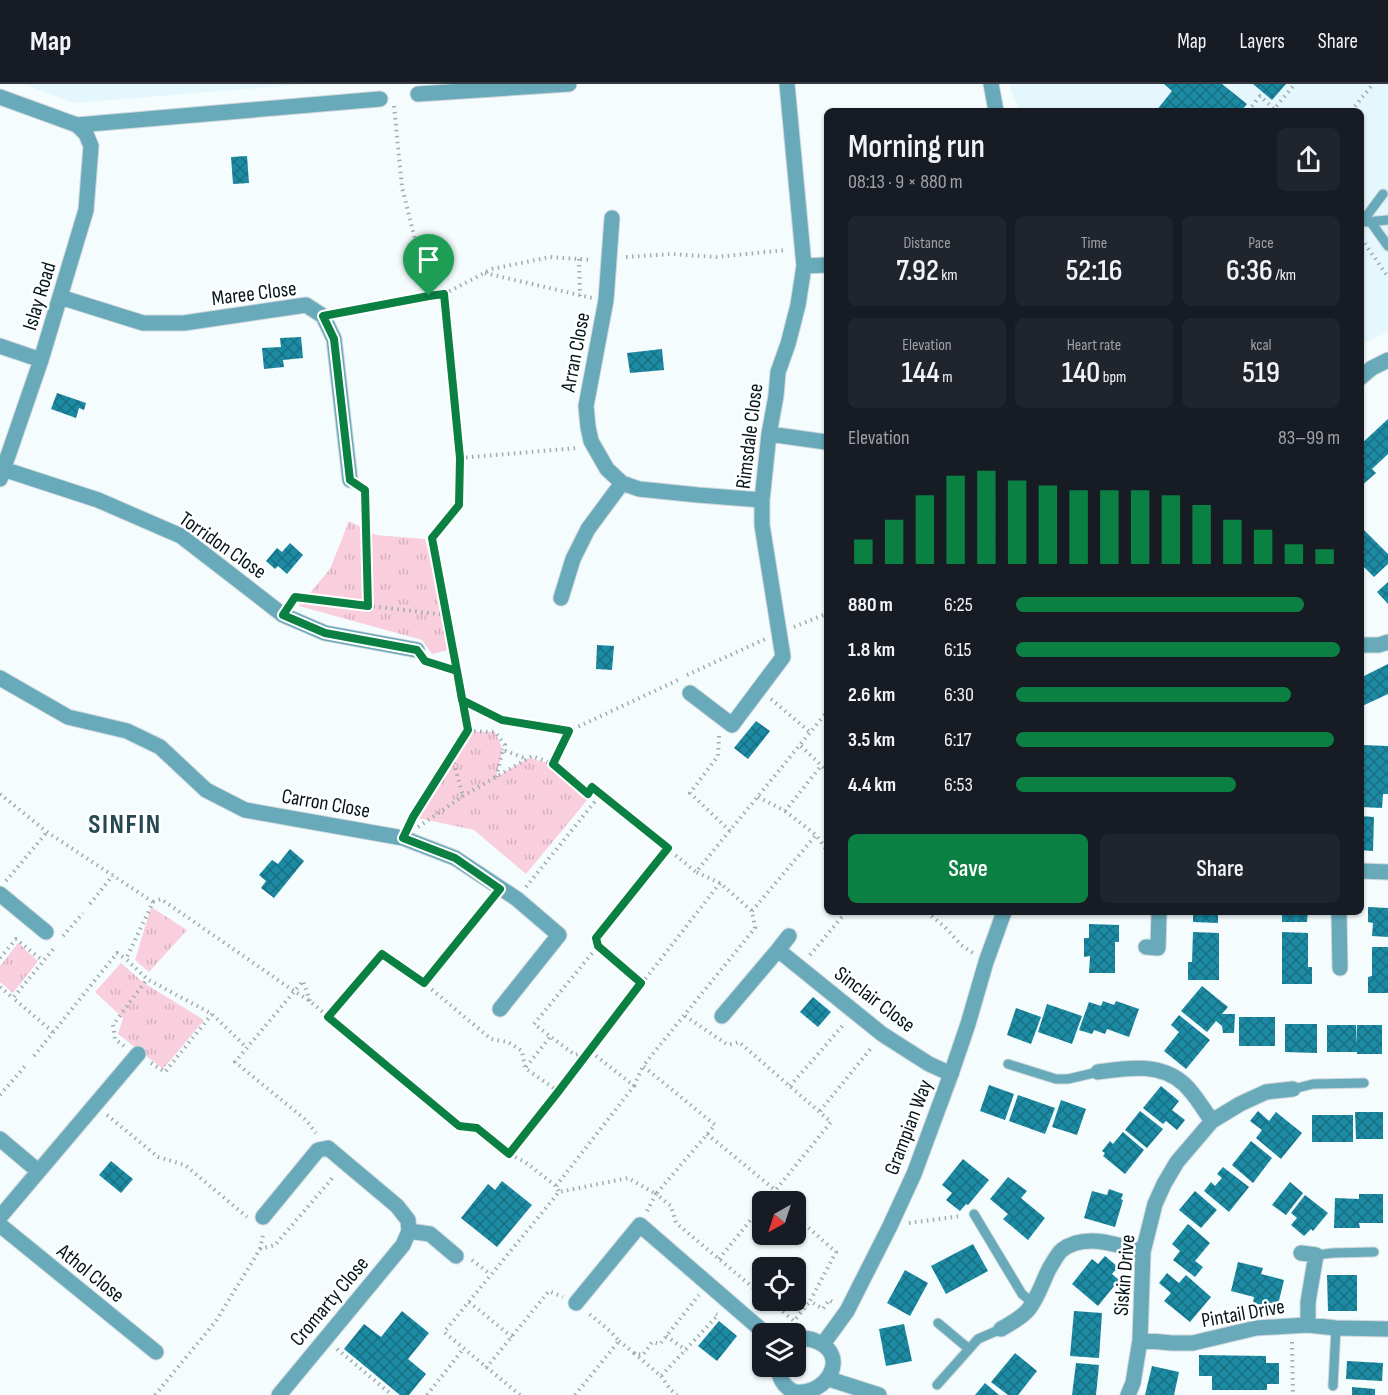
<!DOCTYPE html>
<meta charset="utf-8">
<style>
:root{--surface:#171b24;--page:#20242c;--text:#f1f3f6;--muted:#9ea1a6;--line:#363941;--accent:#0b8043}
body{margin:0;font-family:"Sofia Sans Condensed",sans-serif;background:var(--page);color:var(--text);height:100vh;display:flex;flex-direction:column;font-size:22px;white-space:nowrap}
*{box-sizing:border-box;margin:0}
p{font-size:20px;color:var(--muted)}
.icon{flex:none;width:33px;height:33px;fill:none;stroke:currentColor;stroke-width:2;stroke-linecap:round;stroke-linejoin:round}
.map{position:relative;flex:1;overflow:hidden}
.side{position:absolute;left:824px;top:24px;width:540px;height:807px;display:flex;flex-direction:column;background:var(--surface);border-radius:9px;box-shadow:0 2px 4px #0004}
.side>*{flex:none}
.needle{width:39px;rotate:219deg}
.buttons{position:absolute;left:752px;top:1107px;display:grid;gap:12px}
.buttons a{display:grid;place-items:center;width:54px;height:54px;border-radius:9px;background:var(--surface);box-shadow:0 2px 4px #0004;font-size:30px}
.pin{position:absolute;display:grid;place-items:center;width:51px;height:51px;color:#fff;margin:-62px -26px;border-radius:50% 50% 50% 0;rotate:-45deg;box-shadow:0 0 6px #0007}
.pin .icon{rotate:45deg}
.round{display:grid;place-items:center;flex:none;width:63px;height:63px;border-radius:9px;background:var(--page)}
.head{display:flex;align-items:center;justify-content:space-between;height:102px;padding:0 24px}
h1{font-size:33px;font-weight:600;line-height:45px}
.stats{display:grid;grid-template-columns:repeat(3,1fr);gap:9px;height:102px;padding:6px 24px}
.stats div{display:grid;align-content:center;border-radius:9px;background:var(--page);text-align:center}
.stats b{font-size:30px;font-weight:600}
.stats small{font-size:16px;font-weight:400}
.stats p{font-size:16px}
.chart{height:168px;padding:12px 24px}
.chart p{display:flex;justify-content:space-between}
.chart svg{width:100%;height:108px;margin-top:6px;stroke:var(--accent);stroke-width:6}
.primary-button{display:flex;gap:12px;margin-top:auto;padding:12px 24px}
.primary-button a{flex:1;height:69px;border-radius:9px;background:var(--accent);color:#fff;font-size:24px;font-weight:600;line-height:69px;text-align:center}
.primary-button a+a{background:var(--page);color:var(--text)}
ul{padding:0 24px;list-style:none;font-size:20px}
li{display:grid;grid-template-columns:96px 72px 1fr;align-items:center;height:45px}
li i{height:15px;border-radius:8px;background:var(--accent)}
header{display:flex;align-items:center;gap:36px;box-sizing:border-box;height:84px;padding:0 30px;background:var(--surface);border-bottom:2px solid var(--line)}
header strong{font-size:28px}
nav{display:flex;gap:33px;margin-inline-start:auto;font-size:21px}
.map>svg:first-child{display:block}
.built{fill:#e3f7fd}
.grass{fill:url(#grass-tufts)}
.building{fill:url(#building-cross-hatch)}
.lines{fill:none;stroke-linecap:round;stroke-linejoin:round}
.service-casing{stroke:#ced7da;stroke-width:11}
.minor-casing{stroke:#ced7da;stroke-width:17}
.tertiary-casing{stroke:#ced7da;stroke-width:17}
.path{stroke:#a1acae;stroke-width:4;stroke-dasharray:1.5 4.5;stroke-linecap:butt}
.service{stroke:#68a9ba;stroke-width:9}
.minor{stroke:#68a9ba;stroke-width:15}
.tertiary{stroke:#68a9ba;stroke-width:15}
.route-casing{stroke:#fff;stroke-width:12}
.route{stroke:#0b8043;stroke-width:8}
.labels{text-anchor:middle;stroke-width:5;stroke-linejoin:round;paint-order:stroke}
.street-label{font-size:21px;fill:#07161a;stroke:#fff}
.district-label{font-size:27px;font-weight:bold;letter-spacing:1.5px;fill:#244953;stroke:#fff}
</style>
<header>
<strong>Map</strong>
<nav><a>Map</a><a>Layers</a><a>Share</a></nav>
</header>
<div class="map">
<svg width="1388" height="1311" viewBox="0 0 1388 1311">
<defs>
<pattern id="grass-tufts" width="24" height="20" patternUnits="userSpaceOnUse" patternTransform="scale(1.5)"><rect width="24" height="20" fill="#facfdd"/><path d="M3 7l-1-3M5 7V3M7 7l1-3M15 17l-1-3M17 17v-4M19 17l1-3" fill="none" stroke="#d5b1bd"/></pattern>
<pattern id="building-cross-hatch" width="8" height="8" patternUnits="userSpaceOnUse" patternTransform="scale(1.5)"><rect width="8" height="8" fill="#1c8aa2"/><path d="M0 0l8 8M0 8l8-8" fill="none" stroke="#177083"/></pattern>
</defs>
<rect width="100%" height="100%" fill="#f4fcfe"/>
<path class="built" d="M24,0H307L74,19Z
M1010,0H1388V248L1361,261L1360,27H1020L1011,6Z"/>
<path class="grass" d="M349,437L376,451L425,455L453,565L432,570L422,556L299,522L330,485Z
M468,647L495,648L503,666L496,693L528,674L553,680L588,715L526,790L474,746L413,733Z
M151,823L187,846L149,888L135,876Z
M18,859L38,877L13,909L0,898V882Z
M121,879L144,899L204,936L163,985L118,950L123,934L95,908Z"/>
<path class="building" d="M1164,0H1222L1247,20L1241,27H1156L1172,7Z
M1253,0H1286L1272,16Z
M247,72L249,99L233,100L231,73Z
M301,253L303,274L283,276L284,283L264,285L262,264L281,263L280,254Z
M662,265L664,286L630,289L627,269Z
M57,309L86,319L84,326L79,324L76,334L51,325Z
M1388,335V370L1372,385L1376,389L1360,403V361Z
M1360,442L1388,470V480L1374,493L1360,479Z
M290,459L303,471L287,490L278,482L275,485L266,477L277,464L282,468Z
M1388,498V520L1377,508Z
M597,561L614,562L612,586L596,585Z
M1388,580V610L1360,623V594Z
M756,637L770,647L748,675L734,664Z
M1362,661L1388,662V710H1383L1382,724L1360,723Z
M1360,732L1374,733L1373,767L1360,766Z
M290,765L304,777L274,814L261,804L266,797L259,791L272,776L278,780Z
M1368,823L1388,824V853L1372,852L1373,839L1368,838Z
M1193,828H1218V839L1193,838Z
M1282,828H1308L1307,838H1282Z
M1089,840L1119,841V858H1115V889H1089L1090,872L1084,873V854H1089Z
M1193,848L1219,849V896H1188V878H1192Z
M1282,848L1308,849V883H1312V900H1282Z
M1372,863H1388V909H1368V893L1372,892Z
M1202,902L1228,923L1222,930H1235L1234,949H1223L1222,942L1216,937L1207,948L1181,927Z
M813,913L831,928L818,943L800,928Z
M1103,917L1114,921L1116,917L1139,925L1129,953L1107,945L1105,950L1094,946L1092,950L1079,946L1089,918L1101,922Z
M1047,920L1082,932L1072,960L1038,948Z
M1016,924L1041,933L1031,960L1007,951Z
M1179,931L1210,956L1186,985L1164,967L1179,948L1171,941Z
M1239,933H1275V962H1239Z
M1285,940H1317V969L1285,968Z
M1327,941H1356L1357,961V941H1382V970H1357V968H1327Z
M989,1001L1014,1010L1005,1036L980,1027Z
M1161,1002L1179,1017L1172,1026L1185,1036L1177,1046L1166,1037L1163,1040L1143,1024Z
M1018,1011L1055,1024L1045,1050L1009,1037Z
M1061,1016L1086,1025L1077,1051L1052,1043Z
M1140,1027L1163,1045L1147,1064L1125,1046Z
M1258,1027L1269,1037L1276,1028L1302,1049L1281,1075L1256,1054L1262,1046L1250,1037Z
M1355,1028H1383V1055H1356Z
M1312,1031H1353V1058H1312Z
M1123,1048L1144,1066L1125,1090L1103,1072L1105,1069L1102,1067L1110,1057L1113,1060Z
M1251,1057L1272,1074L1253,1099L1232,1081Z
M963,1075L989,1096L968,1121L966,1120L960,1127L946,1116L952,1109L942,1101Z
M111,1077L133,1095L121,1109L99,1091Z
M1223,1083L1249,1103L1229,1128L1204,1107L1211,1098L1215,1102L1222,1094L1217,1090Z
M1008,1093L1027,1107L1021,1114L1045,1134L1028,1156L1003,1135L1008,1130L990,1115Z
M502,1097L532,1121L497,1163L461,1134L488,1100L495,1106Z
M1290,1098L1303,1109L1286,1131L1272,1121Z
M1109,1105L1123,1110L1121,1115L1123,1116L1115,1143L1084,1134L1092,1107L1107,1111Z
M1195,1107L1217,1126L1201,1144L1179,1126Z
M1359,1110H1383V1139H1359L1360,1144H1334L1335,1114L1359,1115Z
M1305,1111L1328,1129L1313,1147L1311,1145L1304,1152L1291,1141L1297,1134L1291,1129Z
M1188,1140L1210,1159L1195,1177L1203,1183L1195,1193L1173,1176L1180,1167L1172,1160Z
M973,1160L988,1187L946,1210L931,1182Z
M1105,1172L1118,1183L1112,1190L1119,1196L1098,1222L1072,1200L1092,1175L1098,1180Z
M1238,1178L1263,1184L1261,1190L1284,1196L1277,1225L1253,1219L1254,1213L1231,1207Z
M905,1186L928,1199L910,1232L887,1219Z
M1167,1189L1179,1199L1186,1191L1211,1213L1190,1238L1164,1217L1171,1209L1159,1199Z
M1327,1191H1357V1227H1328Z
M402,1227L429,1249L408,1275L426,1290L409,1311H400L344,1265L364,1240L381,1253Z
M1074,1227L1102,1229L1099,1274L1070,1272Z
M719,1237L737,1252L717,1277L698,1262Z
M904,1240L912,1277L886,1282L879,1245Z
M1015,1269L1037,1287L1018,1311H1008L991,1298Z
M1199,1271L1266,1272V1279H1279V1300H1267V1306H1212V1292H1199Z
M1347,1277L1383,1279L1382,1297L1346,1295Z
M1076,1279L1099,1281L1096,1311H1072Z
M1152,1282L1179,1288L1174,1311H1145Z
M985,1299L999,1311H975Z
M1352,1303L1375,1305V1311H1352Z"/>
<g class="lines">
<defs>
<path id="service" d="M1370,137L1388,162
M1362,138L1383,110
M1366,138L1388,136
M1008,980L1056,995H1068L1098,988
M1293,1005L1313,1000L1364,999
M974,1130L1022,1210L1033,1219
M1316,1171L1333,1169L1374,1168
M938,1239L969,1265
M937,1301L978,1255L1001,1245
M1333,1302L1336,1244"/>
<path id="minor" d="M418,10L569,0
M612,134L606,216L586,322L588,343L591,357L607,385L622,399L639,405L698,411L762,416
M804,182L826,181
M60,213L143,239H184L306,221L323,232L334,255L350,396
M0,262L41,276
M769,350L826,358
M3,385L98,416L181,452L283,531L325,549L417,566
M0,395L41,276L86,126L91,62L86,50L77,41
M561,514L573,475L588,445L622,399
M1360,561H1379L1388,558
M0,594L68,633L127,647L160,663L206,706L245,726L403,754L455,774L517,815L559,851L500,925
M690,609L732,641L783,573L762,441V416L769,350L776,312L778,288L788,260L798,221L804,182L787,0
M1360,787L1388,788
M0,810L46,848
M1339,828L1340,884
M1146,863L1158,864L1159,828
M778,866L789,852
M722,932L778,866L882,950L929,980L951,990
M1098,988C1127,984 1160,978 1184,1000C1195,1010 1203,1025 1212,1037
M0,1055L38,1087
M0,1133L138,970
M263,1133L318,1066L328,1064L397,1122L408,1136L409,1147L430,1150L456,1172
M0,1141L156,1268
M1301,1169L1316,1171L1308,1218V1241
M576,1219L640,1141L766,1250
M1001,1245C1010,1240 1021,1234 1028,1226C1038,1214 1042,1199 1049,1185C1053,1179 1057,1170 1062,1166C1084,1148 1119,1161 1143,1168
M1140,1256L1172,1259H1193L1256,1244L1308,1241L1336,1244L1388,1245
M829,1295L879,1311
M279,1311L403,1161L409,1147
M1128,1311L1133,1299L1140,1256L1143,1168L1155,1120L1164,1100L1177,1078L1212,1037L1240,1020L1266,1008L1293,1005"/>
<path id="tertiary" d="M991,0L996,27
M0,13L77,41L380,15
M1360,294L1372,284L1388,276
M823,1260L847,1227L890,1142L914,1090L951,990L968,940L986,878L1004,828
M777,1282C779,1294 784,1304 795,1308C828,1311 849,1272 818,1258C810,1254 803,1253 795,1257"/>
</defs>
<use href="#service" class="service-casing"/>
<use href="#minor" class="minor-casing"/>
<use href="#tertiary" class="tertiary-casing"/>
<path class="path" d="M394,22L402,103L429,212L444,210L460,374L459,421L432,454L468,647L410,740
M1248,27L1260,12L1274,25L1295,0
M1351,27L1373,0
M1360,157H1363L1388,193
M626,173L672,170L716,173L786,166
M579,175L580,212
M485,189L592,214
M444,210L492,185L550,173L592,176
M339,229L429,212
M460,374L577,364
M365,406L368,522
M292,517L295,513L446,531
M794,543L826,530
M429,578L457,587
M687,591L765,555
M771,615L811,649
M462,617L502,636L569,647
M468,647L495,648L505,661L503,666
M719,652L718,672L690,709L730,747
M801,662L826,686
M452,673L463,712
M553,680L588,710L593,703L601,710
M496,693L503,666L527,675
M0,710L47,748L153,818L126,875L147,895L212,930L246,963
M758,713L785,727L821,682
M785,727L816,751L826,765
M418,743L463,712L532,672L553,680L569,647L678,596
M6,797L47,748
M526,803L601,710L696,788
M153,818L161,815L294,907L310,917L358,959L459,1042L477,1044L509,1070L525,1078L556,1102L559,1108
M90,820L113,791
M752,827L816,751
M927,828L945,843L961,861L973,869
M63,852L83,829
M810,871L846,828
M0,874L16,855L43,877
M424,899L490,818
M641,899L598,862L596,854L668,764
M0,903L13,914
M310,917L303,897L235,978L306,1036L316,1049
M685,932L728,961L739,958L831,1038L766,1118
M328,933L382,870L424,899L491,955L508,958L522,967L525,984L559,1008
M53,948L13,914L55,863
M124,962L115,955L113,941L147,895
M589,967L575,971L534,940L598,862
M34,972L117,869L126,875
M151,979L165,988L212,930
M526,983L550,953
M634,1002L643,982
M790,1002L845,939
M0,1011L26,981
M820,1027L872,963
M107,1031L158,1073L185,1081L247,1133
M707,1050L775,1106
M509,1070L720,799
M556,1102L634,1002L590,967
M771,1111L779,1118
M647,1127L656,1110L671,1122L676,1139L762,1211
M795,1132L836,1168L810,1217L823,1225L829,1216L834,1219
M909,1139L961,1132
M260,1165L263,1151L261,1149
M719,1175L762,1122
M472,1176L490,1190
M769,1216L794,1237L810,1217
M469,1218L512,1253
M666,1252L686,1266
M619,1257L634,1269L643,1271L652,1258L660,1260L699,1211
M1292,1258L1293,1311
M337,1265L392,1311
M634,1269L661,1292L718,1231L716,1230
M486,1284L549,1207L563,1213
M661,1292L670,1305L677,1311
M155,1311L216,1237L260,1165L275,1161L335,1091
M427,1311L464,1264
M520,1311L444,1248L559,1108L628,1094L656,1110L715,1041L643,982L755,844L752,827L720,799L696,788L826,629
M575,1311L619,1257L610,1247L587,1228"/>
<use href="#service" class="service"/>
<use href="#minor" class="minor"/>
<use href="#tertiary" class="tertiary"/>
</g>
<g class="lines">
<defs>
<path id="route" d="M429,212L444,210L460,374L459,421L432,454C444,518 456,582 468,646L413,733L403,754L455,774L500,805L424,899L382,870L328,933L459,1042L477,1044L509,1070L558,1008L641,899L598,862L596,854L668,764L592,703L588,710L553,680L569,647L502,636L462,616L457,587L425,577L417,566L325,549L283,531L295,513L368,522L365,406L350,396L334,255L323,232L429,212"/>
</defs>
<use href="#route" class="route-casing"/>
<use href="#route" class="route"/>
</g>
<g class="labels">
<g class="street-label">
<text transform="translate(254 209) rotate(-7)" y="7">Maree Close</text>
<text transform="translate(39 212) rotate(-73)" y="7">Islay Road</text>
<text transform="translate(575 268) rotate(-79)" y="7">Arran Close</text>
<text transform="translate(749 352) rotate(-83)" y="7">Rimsdale Close</text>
<text transform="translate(223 461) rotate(35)" y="7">Torridon Close</text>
<text transform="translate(326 719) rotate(10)" y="7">Carron Close</text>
<text transform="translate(875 915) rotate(37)" y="7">Sinclair Close</text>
<text transform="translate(908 1043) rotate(-69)" y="7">Grampian Way</text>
<text transform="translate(91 1189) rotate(39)" y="7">Athol Close</text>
<text transform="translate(1124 1191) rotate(-85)" y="7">Siskin Drive</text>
<text transform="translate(329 1217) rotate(-50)" y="7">Cromarty Close</text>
<text transform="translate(1243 1229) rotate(-10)" y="7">Pintail Drive</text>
</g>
<g class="district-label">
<text x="125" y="749">SINFIN</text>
</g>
</g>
</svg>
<div class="buttons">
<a><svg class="needle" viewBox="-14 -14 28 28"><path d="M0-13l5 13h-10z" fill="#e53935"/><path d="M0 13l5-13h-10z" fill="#9ea1a6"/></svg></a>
<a><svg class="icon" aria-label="locate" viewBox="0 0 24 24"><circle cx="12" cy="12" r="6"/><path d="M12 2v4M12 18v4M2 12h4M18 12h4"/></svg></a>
<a><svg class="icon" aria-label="layers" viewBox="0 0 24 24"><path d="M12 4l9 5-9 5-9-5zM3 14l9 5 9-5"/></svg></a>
</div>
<div class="pin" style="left:429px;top:212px;background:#1e9e55"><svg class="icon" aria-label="arrive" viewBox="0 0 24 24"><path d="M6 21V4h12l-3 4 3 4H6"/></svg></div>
<section class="side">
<div class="head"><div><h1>Morning run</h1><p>08:13 · 9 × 880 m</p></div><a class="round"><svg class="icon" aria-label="share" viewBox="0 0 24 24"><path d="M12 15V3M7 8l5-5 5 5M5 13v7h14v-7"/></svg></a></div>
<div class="stats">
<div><p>Distance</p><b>7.92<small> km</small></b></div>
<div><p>Time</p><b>52:16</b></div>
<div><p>Pace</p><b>6:36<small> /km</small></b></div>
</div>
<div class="stats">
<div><p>Elevation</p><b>144<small> m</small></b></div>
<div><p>Heart rate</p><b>140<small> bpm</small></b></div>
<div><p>kcal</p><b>519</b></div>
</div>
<div class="chart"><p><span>Elevation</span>83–99 m</p>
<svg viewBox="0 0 160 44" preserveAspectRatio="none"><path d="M5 44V34M15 44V26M25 44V16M35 44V8M45 44V6M55 44V10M65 44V12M75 44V14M85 44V14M95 44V14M105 44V16M115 44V20M125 44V26M135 44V30M145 44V36M155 44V38"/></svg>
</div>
<ul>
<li><b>880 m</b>6:25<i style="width:89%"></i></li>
<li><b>1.8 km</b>6:15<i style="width:100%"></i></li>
<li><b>2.6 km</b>6:30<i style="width:85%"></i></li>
<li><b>3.5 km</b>6:17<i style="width:98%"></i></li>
<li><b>4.4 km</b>6:53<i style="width:68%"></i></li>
</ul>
<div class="primary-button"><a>Save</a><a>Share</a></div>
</section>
</div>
